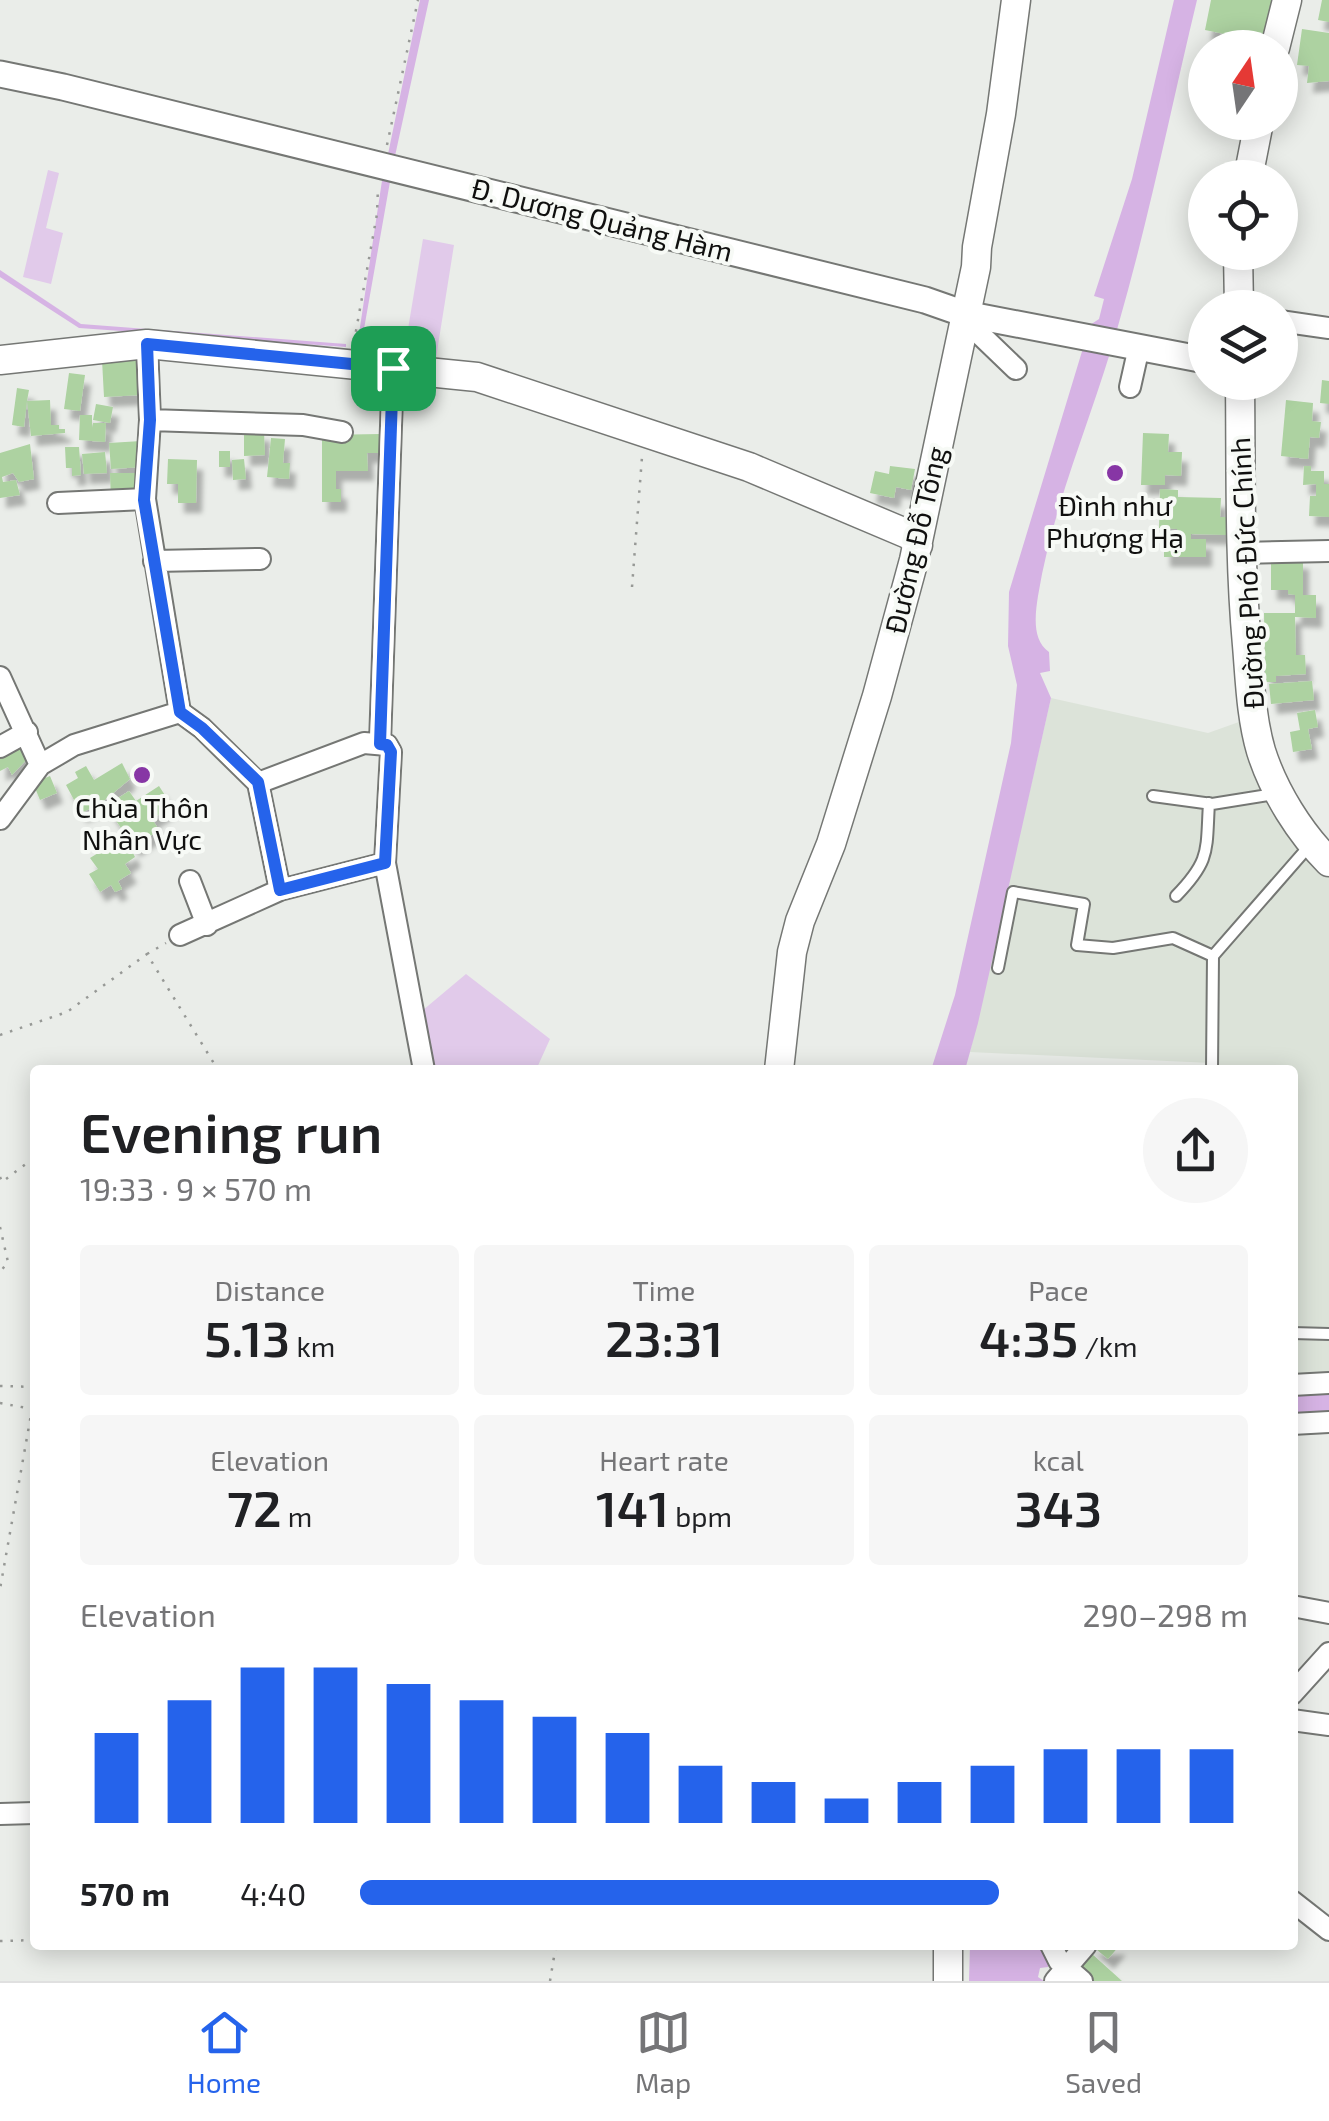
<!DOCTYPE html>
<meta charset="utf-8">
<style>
:root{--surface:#fff;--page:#f6f6f6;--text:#202124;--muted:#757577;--line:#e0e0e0;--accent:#2563eb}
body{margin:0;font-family:"Exo 2",sans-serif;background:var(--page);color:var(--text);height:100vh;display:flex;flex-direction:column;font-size:38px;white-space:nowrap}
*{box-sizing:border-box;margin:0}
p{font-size:32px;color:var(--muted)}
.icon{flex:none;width:55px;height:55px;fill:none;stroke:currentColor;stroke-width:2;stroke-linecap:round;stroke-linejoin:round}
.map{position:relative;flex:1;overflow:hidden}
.side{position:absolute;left:30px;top:1065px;width:1268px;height:885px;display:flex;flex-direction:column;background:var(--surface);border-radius:10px;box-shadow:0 5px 25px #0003}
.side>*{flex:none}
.needle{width:65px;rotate:13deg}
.tools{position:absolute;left:1188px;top:30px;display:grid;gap:20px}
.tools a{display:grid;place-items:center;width:110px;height:110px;border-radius:50%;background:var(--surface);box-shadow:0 5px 25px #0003;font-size:50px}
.pin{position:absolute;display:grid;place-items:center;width:85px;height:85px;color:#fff;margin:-42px;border-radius:20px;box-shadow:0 5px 15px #0006}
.round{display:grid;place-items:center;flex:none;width:105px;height:105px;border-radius:52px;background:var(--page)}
.summary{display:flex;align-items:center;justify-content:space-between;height:170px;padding:0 50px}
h1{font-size:55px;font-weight:600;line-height:75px}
.figures{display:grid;grid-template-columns:repeat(3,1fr);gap:15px;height:170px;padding:10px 50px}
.figures div{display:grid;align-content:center;border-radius:10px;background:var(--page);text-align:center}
.figures b{font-size:50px;font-weight:600}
.figures small{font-size:28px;font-weight:400}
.figures p{font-size:28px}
.chart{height:280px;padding:20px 50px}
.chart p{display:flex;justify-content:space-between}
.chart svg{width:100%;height:180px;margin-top:10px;stroke:var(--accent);stroke-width:6}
ul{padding:0 50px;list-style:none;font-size:32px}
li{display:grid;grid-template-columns:160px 120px 1fr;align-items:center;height:75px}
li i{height:25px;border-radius:12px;background:var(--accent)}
.tab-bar{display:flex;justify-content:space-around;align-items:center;height:140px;border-top:2px solid var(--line);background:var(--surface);font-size:28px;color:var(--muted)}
.tab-bar a{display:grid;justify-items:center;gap:5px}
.tab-bar .on{color:var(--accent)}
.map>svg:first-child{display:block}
.built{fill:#dce3d9}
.green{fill:#e1caea}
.water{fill:#d6b3e4}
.building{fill:#add2a1;filter:url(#shadow)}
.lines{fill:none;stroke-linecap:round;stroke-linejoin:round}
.service-casing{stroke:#757774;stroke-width:14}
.minor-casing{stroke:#757774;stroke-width:24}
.tertiary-casing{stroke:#757774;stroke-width:29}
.secondary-casing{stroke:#757774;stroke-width:31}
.path{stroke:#979996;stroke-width:2.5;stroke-dasharray:2.5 8;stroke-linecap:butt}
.service{stroke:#fff;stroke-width:10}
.minor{stroke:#fff;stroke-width:20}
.tertiary{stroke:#fff;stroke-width:25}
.secondary{stroke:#fff;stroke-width:28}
.route-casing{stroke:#fff;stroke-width:20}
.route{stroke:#2563eb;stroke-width:12}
.poi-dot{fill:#8736a5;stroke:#f7faf6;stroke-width:4}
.labels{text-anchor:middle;stroke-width:8;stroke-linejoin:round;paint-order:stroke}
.street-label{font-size:28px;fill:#10100f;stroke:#f7faf6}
.poi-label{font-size:28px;fill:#10100f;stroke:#f7faf6}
</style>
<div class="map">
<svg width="1329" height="1981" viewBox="0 0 1329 1981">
<defs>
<filter id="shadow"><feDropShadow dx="6" dy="10" stdDeviation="2.5" flood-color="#0004"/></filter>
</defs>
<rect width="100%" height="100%" fill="#eaede9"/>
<path class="built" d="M1051,698L1208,733L1253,717L1329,862V1388L1293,1391L1292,1070H1212L1211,1063L970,1052Z"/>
<path class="green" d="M48,170L59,173L46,228L63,233L51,284L23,277Z
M423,239L454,245L436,358L404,353Z
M466,974L550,1039L536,1070H424L410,1021Z"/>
<path class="water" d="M420,0H429L395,156L388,154Z
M1174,0H1197C1171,108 1149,219 1118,326C1093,416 1053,503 1038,596C1035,615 1032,640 1049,652L1050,671L1040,673L1051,698L978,1023L965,1070H931L955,995L1011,743L1017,685L1008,646L1009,592L1090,325L1099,319L1104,299L1094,296L1132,179Z
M383,174L391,176L361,346L397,349L398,355L357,347Z
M0,270L81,324L346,344V347L79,328L0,277Z
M1329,1388V1423L1293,1424L1292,1391Z
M970,1945H1044L1049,1956L1048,1967L1040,1968L1038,1977L1044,1981H969Z"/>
<path class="building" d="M1211,0H1273L1264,42L1205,30Z
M1322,0H1329V22L1318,20Z
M1302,29L1329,33V81L1307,83L1309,66L1297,65Z
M141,358V395L104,397L102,360Z
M69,373L85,375L80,411L64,409Z
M1322,380L1329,381V404L1320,403Z
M17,388L29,390L27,401L50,400L51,425H59V429H65V433L31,436L27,401L24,427L12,425Z
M1286,400L1313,403L1312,421L1321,422L1319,438L1310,437L1308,459L1281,456Z
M96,404L113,407L110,423L93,420Z
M80,415H92V428L93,423H106L105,442L79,440Z
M244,431H264L265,455L244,456Z
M1143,433L1169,434L1168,452H1182L1181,476L1165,475V485H1141Z
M380,434V453H367L368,471H336V489H341V502H322V435Z
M271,438L285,439L283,463H290L289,479L267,477Z
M141,441L143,467L111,469L109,443Z
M30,444L34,479L19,482L13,473L2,477L3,482L16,480L20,495L0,498V453Z
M65,447H79L81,475L72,476V468H66Z
M219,451H230V467H219Z
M105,452L107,473L84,474L82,454Z
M168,459L197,460L196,503H178V484H167Z
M244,459L246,479L233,480L232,460Z
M890,466L915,469L911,490L896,487L894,498L870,493L875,471L889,474Z
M1304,466H1311V471H1324V484H1329V517L1309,516L1310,496H1316V484L1303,485Z
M110,473H138L139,491L111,500Z
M1160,489L1178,490V497L1221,498L1220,517H1226V535L1191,534V539H1206V557H1164V539H1177V529L1159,528Z
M1271,559H1303V595H1316V618L1295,617L1296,655H1305L1306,674L1276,676V682H1265L1264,613H1295V595L1288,594V590H1271Z
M1312,681L1314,700L1271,704L1269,684Z
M1315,710L1318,727L1308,729L1312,749L1293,752L1290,732L1300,730L1297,713Z
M20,740L29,757L12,775L8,767L0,771V750Z
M122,763L130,779L100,804L81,813L66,785L78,778L75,772L86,766L94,780Z
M50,776L57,793L40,800L33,783Z
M159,786L172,806L152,819L159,830L134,847L106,806L129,791L136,801Z
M116,842L123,854L131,849L135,857L125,864L131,873L118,881L122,889L115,892L111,885L100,892L89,874L98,869L90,858Z
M1091,1945H1120L1108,1959Z
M1091,1953L1122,1981H1093L1078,1967Z"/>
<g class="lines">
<defs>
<path id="service" d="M1153,796L1212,804L1274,794
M1176,896C1211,860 1206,851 1209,803
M998,968L1013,892L1084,904L1077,945L1113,948L1173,938L1213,956
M1212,1070L1213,956L1310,845
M1292,1333L1329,1334"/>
<path id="minor" d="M964,319L1016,369
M1280,321L1329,328
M147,344L150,420L145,499L180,712L202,728L258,783L280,890L180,935
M1130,387L1139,347
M150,420L303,425L342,432
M58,503L145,499
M1241,553L1329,551
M154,561L260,559
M0,677L40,765
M380,743L393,368
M0,747L27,732
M258,783L364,743L387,745L391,752L385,863L424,1070
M0,819L40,765L74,745L180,712
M190,881L207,925
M280,890L385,863
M1292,1385L1329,1383
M1292,1424L1329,1422
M1292,1606L1329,1613
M1292,1694L1329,1653
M1292,1720L1329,1725
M0,1814L35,1813
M1292,1901L1329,1930
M1051,1945L1059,1961L1082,1981
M1055,1981L1086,1945"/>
<path id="tertiary" d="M0,74L63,87L925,300L965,314L1205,360"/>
<path id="secondary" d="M1275,48L1287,0
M1248,178L1259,122
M1238,252L1239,308
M0,360L147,344L477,377L749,467L910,535L918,545
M1240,382C1241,470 1239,557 1247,645C1250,681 1251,717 1261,751C1274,792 1300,833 1329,862
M779,1070L792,952L800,921L831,844L877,696L914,560L976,267L977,247L1001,114L1016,0
M948,1981V1945"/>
</defs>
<use href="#service" class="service-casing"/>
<use href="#minor" class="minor-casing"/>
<use href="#tertiary" class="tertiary-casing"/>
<use href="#secondary" class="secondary-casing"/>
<path class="path" d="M387,145L418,0
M354,342L377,214L378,187
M632,587L642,457
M147,954L166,943
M0,1035L67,1012L147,954L218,1070
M0,1177L2,1182L35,1157
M0,1227L8,1262L0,1272
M0,1386L35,1387
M0,1403L32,1409L0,1589
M0,1941L35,1940
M393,1945H398
M550,1981L556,1945"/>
<use href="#service" class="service"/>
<use href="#minor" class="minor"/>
<use href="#tertiary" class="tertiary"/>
<use href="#secondary" class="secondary"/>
</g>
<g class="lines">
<defs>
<path id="route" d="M147,344L393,368L380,744L387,745L391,752L385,863L280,890L258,782L202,728L180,712L144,500L150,420Z"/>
</defs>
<use href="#route" class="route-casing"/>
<use href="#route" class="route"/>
</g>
<g class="poi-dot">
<circle cx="1115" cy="473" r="10"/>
<circle cx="142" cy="775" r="10"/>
</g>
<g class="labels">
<g class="street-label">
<text transform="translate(602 220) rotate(14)" y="10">Đ. Dương Quảng Hàm</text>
<text transform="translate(916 540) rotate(-77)" y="10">Đường Đỗ Tông</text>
<text transform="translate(1247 573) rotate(-93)" y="10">Đường Phó Đức Chính</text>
</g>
<g class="poi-label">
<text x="1115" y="516">Đình như<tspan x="1115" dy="32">Phượng Hạ</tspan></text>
<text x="142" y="818">Chùa Thôn<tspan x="142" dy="32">Nhân Vực</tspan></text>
</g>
</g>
</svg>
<div class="tools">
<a><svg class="needle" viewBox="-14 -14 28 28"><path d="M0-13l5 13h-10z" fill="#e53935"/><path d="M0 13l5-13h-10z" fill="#757577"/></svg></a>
<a><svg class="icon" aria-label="locate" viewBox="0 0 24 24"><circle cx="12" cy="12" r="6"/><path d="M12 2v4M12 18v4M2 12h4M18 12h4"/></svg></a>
<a><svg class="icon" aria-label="layers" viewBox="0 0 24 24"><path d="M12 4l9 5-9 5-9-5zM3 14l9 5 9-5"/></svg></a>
</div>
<div class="pin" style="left:393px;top:368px;background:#1e9e55"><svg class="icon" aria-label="arrive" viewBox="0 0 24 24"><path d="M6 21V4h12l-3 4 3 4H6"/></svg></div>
<section class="side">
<div class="summary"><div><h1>Evening run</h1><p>19:33 · 9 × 570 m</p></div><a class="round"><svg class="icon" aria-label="share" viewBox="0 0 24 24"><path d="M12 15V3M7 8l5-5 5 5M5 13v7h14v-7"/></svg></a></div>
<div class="figures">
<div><p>Distance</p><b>5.13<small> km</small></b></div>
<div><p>Time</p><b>23:31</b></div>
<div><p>Pace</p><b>4:35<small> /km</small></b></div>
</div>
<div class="figures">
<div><p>Elevation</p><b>72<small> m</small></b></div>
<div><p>Heart rate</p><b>141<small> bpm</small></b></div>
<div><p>kcal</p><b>343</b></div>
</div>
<div class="chart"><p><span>Elevation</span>290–298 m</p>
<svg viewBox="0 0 160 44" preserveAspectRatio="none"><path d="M5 44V22M15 44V14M25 44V6M35 44V6M45 44V10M55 44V14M65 44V18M75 44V22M85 44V30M95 44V34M105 44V38M115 44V34M125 44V30M135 44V26M145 44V26M155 44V26"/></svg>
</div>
<ul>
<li><b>570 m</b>4:40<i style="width:72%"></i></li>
</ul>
</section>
</div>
<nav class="tab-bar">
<a class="on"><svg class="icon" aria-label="home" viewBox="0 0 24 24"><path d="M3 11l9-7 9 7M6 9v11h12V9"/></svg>Home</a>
<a><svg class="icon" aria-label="map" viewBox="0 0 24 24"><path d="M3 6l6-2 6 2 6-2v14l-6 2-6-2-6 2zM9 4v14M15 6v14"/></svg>Map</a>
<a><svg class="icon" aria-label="saved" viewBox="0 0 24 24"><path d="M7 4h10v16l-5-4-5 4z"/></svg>Saved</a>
</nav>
